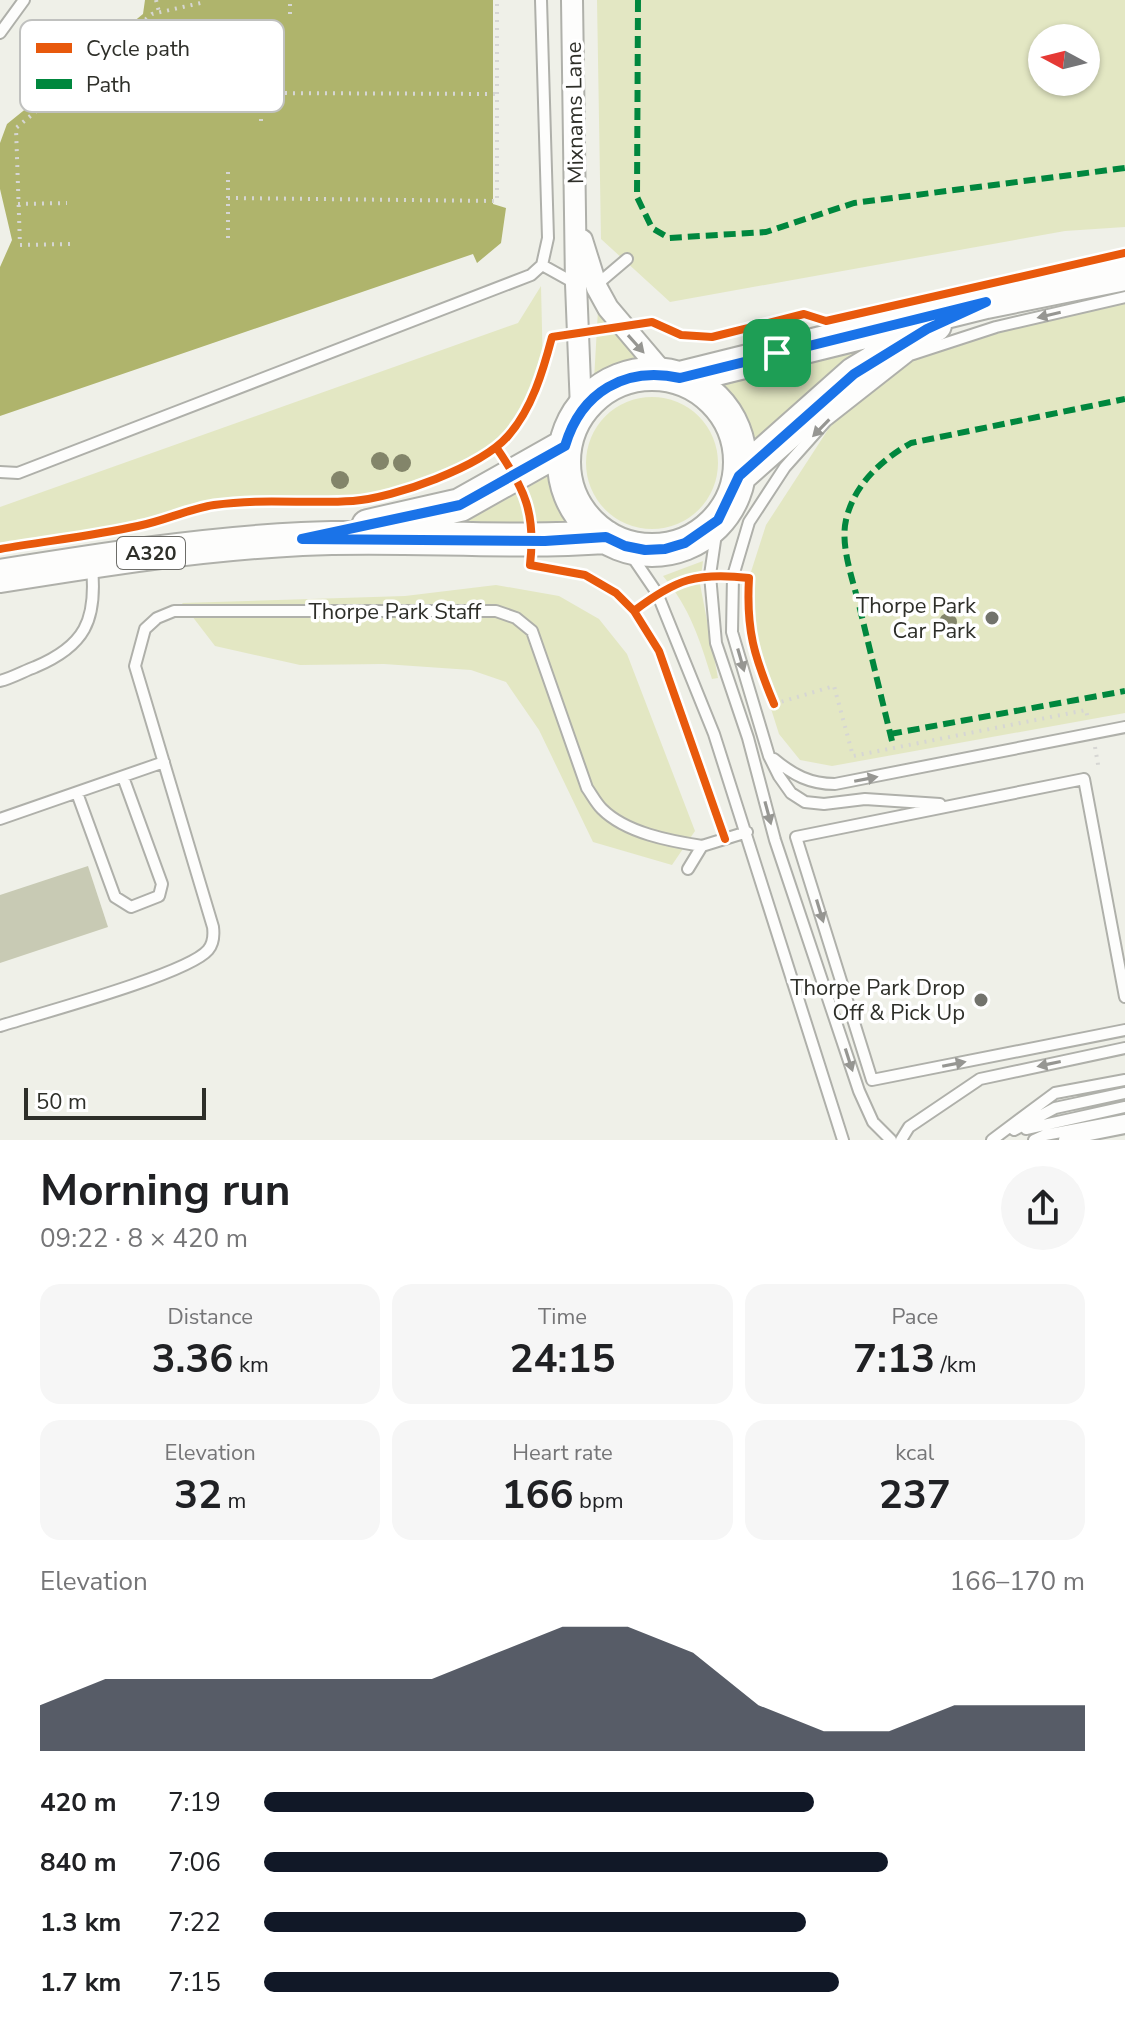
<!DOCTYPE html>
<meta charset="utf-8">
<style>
:root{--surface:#fff;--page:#f6f6f6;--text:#202124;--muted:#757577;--accent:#111827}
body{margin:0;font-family:"Nunito Sans",sans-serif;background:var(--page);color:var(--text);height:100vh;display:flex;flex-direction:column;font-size:30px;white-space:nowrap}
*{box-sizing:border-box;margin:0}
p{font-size:26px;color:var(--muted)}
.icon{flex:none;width:44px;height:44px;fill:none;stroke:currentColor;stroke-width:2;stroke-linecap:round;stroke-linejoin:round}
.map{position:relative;height:1140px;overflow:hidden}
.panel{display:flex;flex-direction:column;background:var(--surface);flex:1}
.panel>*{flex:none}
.needle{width:52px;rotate:277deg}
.controls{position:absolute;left:1028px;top:24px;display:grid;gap:16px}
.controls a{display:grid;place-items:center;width:72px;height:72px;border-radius:50%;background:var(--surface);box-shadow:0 2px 6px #0004;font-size:40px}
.scale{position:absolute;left:24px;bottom:20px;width:182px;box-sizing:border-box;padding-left:8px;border:4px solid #2e2f29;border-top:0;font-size:22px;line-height:28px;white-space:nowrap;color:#2e2f29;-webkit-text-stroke:6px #fff;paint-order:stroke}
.pin{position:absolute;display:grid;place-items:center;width:68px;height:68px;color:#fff;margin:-34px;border-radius:16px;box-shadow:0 4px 12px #0006}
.round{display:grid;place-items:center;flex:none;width:84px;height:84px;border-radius:42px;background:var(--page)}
.summary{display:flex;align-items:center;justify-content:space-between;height:136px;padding:0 40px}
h1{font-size:44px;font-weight:700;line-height:60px}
.stats{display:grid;grid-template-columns:repeat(3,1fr);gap:12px;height:136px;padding:8px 40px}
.stats div{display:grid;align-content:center;border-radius:20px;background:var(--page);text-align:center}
.stats b{font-size:40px;font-weight:700}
.stats small{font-size:22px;font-weight:400}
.stats p{font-size:22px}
.chart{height:224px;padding:16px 40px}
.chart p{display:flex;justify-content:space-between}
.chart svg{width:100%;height:144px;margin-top:8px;fill:var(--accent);opacity:.7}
ul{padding:0 40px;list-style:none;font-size:26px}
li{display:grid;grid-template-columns:128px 96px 1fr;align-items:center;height:60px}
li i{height:20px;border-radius:10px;background:var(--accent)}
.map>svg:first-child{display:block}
.green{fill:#e3e7c3;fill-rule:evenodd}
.water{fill:#afb46c}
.building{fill:#c8cab4}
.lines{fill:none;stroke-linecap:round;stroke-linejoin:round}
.service-casing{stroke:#afb0aa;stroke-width:14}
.minor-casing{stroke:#afb0aa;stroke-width:24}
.primary-casing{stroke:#afb0aa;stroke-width:36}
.path{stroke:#d6d6d3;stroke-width:4;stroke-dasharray:2 6;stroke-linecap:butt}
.service{stroke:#fdfdfc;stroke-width:10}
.minor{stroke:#fdfdfc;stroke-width:20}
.primary{stroke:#fdfdfc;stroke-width:32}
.quiet{stroke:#00873e;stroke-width:6;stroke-dasharray:12 6;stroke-linecap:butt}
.cycleway-casing{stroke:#fff;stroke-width:13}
.cycleway{stroke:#e8590c;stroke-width:8}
.tree{fill:#83856a}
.oneway{fill:#969692}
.route-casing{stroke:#fff;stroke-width:16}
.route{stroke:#1a73e8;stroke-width:10}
.poi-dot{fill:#72736c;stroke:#fff;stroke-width:3}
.labels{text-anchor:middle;stroke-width:7;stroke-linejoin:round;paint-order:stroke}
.shield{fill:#fff;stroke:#6d6d69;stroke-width:2}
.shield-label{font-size:20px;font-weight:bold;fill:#2e2f29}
.street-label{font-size:22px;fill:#2e2f29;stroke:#fff}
.poi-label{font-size:22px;fill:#2e2f29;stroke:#fff;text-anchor:end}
.key{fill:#fff;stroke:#c0c1bf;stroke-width:2}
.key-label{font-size:22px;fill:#2e2f29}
</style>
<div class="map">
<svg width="1125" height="1140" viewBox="0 0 1125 1140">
<rect width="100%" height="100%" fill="#eff0e8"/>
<path class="green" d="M597,0H1125V227L1065,231L670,302L601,239ZM1042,38H1086V82H1042Z
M541,286L543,371L519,422L483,455L416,486L356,501L271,500L212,505L140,526L0,549V507L518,323Z
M1125,297V713L832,766L800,760L779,734L754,655L747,619L749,578L766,525L829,428L868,388L910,355Z
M598,310L643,365L613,370L594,380Z
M893,335L750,448C742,420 731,401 709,382Z
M586 463a66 66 0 1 1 132 0a66 66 0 1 1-132 0Z
M552,474L571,527L460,525Z
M703,561L700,584L718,678L712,679C700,640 690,608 663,576Z
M496,585L559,596L599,619L627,654L695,831L672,865L593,842L539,730L506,682L471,670L384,664L300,665L215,646L182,603L405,596Z"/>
<path class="water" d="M145,0H493V204L506,208L501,243L477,263L473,254L0,416V267L12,240L0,189V143L7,124L143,14Z"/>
<path class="building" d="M88,866L108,927L0,963V895Z"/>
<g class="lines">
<defs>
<path id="service" d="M0,33L24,0
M542,265L578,285
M594,287L627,259
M0,472L18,473L531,275L542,265L548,238L541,0
M718,520L710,575L716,643L748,738L775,840L859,1091L873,1122L891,1140
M625,546L657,593L714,734L843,1140
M0,681C12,678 24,671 35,667C85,646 97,620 92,568
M774,759C793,775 810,784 835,784L1125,727
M77,793L115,897L131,907L159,896L162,884L123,777
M940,804L865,799L824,804L805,802L791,793L779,776L769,756L732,632L733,576L749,522L785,467L826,421L910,355L996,327L1125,297
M0,819L164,762
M688,869L702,846L747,832
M1125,997L1084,779L796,837L872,1080L1125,1030
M0,1026C38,1014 188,974 208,950C214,943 214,935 213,927L135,666L145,629L157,618L174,611H496L516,618L532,631L587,788C592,795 596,803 602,809C626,833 670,841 702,846
M1026,1129L1125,1107
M1014,1130L1055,1108L1125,1093
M901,1140L909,1127L980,1079L1125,1048
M992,1140L1055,1093L1125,1080
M1034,1140L1045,1135L1125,1120
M1064,1140L1125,1128"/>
<path id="minor" d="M572,0L576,284L581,409
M582,240L597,288L608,308L664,374"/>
<path id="primary" d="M564 462a88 88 0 1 1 176 0a88 88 0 1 1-176 0Z
M680,378L986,302L1125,274
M739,476L854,374L935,325
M368,526L460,505L565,446
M0,576C100,560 200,544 302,539C403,534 504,544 606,537"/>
</defs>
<use href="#service" class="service-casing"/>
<use href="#minor" class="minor-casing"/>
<use href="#primary" class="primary-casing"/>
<path class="path" d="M156,0L159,12
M290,14V0
M69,44L87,67
M261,93L497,94
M261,121V63
M228,198L497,201V0
M18,204L67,203
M228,238V170
M70,244L20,245L16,128L152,14L205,2
M634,611L643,604
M774,704L834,686L853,756L1086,710L1088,719
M1095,747L1099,770"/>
<use href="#service" class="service"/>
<use href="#minor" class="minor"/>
<use href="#primary" class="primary"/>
<path class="quiet" d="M638,0L637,197L652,228L669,238L766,232L854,203L1125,168
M890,734L1125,691
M892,741C881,696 870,650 859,605C853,580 840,546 846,520C854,485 880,461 911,443L1125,399"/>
<defs>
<path id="cycleway" d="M496,447C525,489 536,513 530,565L585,575L616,593L634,611L659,651L725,839
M0,549C46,541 92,536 138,526C164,521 188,509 214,505C261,498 307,504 353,501C394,498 481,467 508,436C532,409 543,371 552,337L652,322L681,335L712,337L804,314L826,321L1125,253
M634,611C676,579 697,572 749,578C746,630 754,656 774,704"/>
</defs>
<use href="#cycleway" class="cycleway-casing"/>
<use href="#cycleway" class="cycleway"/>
</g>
<g class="tree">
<circle cx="380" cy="461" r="9"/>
<circle cx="402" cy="463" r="9"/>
<circle cx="340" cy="480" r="9"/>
<circle cx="948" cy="622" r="9"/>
</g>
<defs><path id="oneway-solid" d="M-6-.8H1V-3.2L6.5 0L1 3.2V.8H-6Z" transform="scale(2)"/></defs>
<g class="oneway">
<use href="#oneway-solid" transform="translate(1049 315) rotate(167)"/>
<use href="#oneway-solid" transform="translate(636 344) rotate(48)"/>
<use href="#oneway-solid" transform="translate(821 428) rotate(134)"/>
<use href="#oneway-solid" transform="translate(741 660) rotate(74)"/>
<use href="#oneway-solid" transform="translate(866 779) rotate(-11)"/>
<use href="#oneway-solid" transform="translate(768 813) rotate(75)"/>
<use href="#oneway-solid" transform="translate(820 911) rotate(73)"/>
<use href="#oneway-solid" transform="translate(849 1060) rotate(72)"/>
<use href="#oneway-solid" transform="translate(954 1064) rotate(-11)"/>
<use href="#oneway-solid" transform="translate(1049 1064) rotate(168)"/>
</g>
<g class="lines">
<defs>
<path id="route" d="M986,302L927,329L854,374L739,476L718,520L685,543L665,549L645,550L625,546L606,537L545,541L302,539L460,505L565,446C581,392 625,366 680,378Z"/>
</defs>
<use href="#route" class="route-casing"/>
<use href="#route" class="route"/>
</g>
<g class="poi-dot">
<circle cx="992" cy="618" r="8"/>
<circle cx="981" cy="1000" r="8"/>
</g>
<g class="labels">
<rect class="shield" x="117" y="537" width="68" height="32" rx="6"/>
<g class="shield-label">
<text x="151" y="560">A320</text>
</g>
<g class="street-label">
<text transform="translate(574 113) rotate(-91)" y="8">Mixnams Lane</text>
<text x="395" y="619">Thorpe Park Staff</text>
</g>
<g class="poi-label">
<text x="976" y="613">Thorpe Park<tspan x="976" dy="25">Car Park</tspan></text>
<text x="965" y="995">Thorpe Park Drop<tspan x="965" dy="25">Off &amp; Pick Up</tspan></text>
</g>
</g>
<rect x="20" y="20" width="264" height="92" rx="12" class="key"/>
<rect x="36" y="43" width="36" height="10" fill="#e8590c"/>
<rect x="36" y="79" width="36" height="10" fill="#00873e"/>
<g class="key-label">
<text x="86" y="56">Cycle path</text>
<text x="86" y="92">Path</text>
</g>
</svg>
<div class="controls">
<a><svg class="needle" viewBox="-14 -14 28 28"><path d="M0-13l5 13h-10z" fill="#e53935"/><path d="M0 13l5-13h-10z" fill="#757577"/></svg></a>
</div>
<div class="scale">50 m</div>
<div class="pin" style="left:777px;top:353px;background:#1e9e55"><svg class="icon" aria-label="arrive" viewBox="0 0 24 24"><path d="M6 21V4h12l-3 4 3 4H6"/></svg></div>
</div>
<section class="panel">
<div class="summary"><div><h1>Morning run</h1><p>09:22 · 8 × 420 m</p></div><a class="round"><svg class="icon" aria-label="share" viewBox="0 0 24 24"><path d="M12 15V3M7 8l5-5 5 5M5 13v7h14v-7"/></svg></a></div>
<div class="stats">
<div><p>Distance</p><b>3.36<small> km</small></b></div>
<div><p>Time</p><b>24:15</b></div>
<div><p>Pace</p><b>7:13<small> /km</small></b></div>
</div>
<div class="stats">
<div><p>Elevation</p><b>32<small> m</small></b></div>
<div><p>Heart rate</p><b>166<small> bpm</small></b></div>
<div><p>kcal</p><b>237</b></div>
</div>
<div class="chart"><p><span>Elevation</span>166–170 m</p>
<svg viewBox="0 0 160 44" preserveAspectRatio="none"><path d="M0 44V30L10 22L20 22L30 22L40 22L50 22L60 22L70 14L80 6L90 6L100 14L110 30L120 38L130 38L140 30L150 30L160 30V44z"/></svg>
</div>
<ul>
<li><b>420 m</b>7:19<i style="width:67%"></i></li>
<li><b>840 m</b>7:06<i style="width:76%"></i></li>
<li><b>1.3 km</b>7:22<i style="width:66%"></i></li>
<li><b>1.7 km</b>7:15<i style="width:70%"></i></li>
</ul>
</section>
